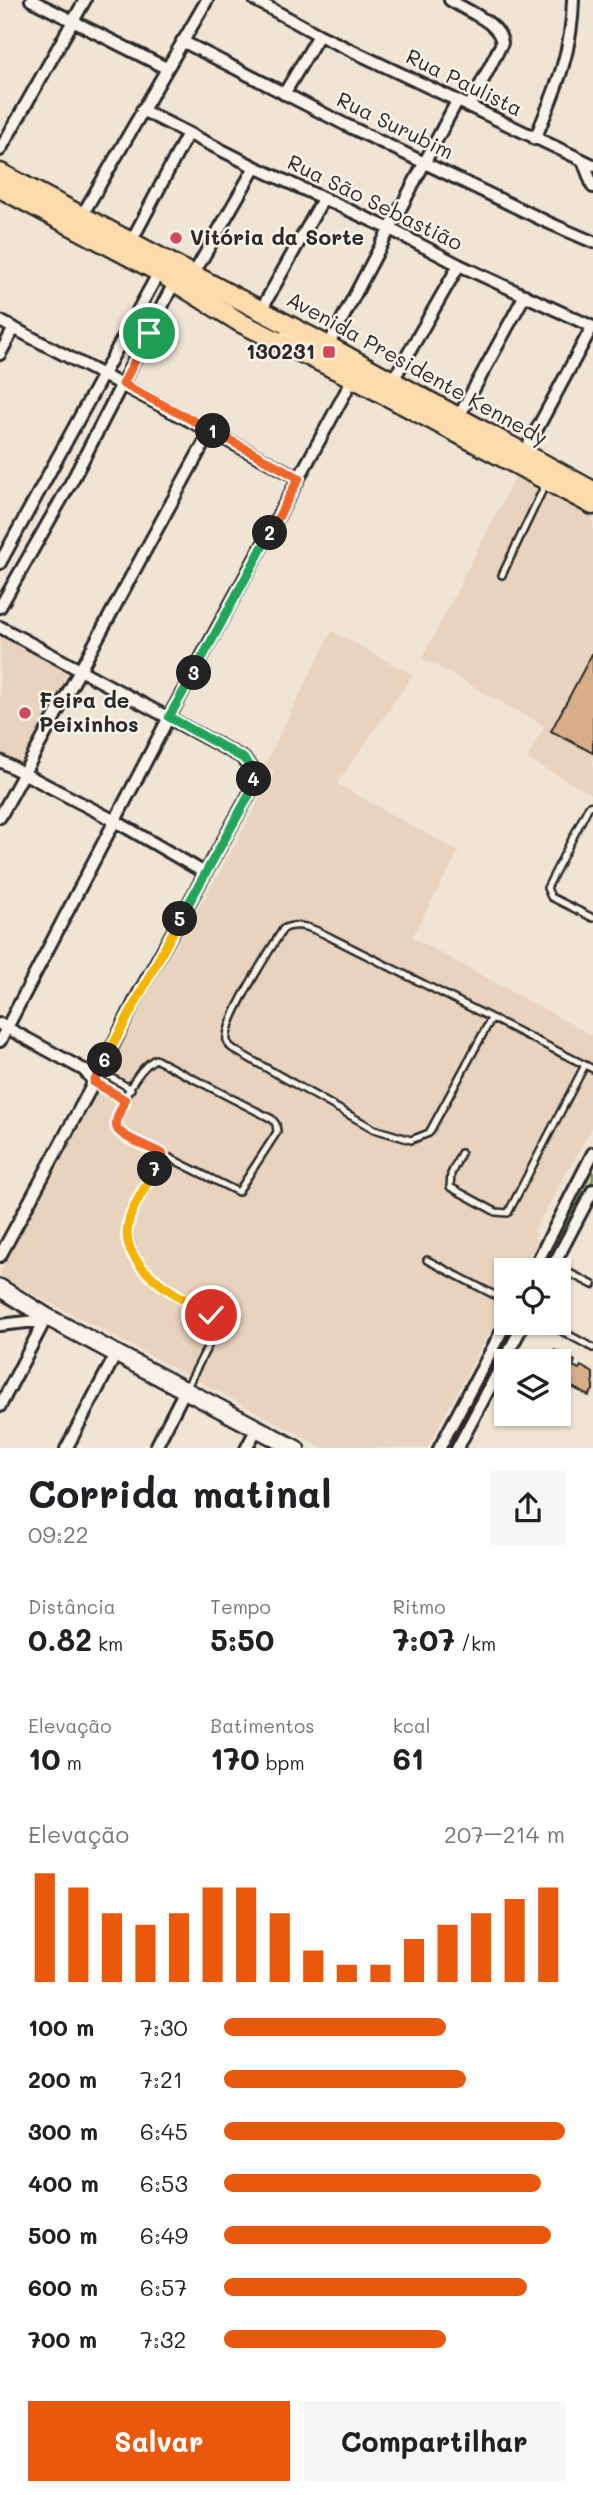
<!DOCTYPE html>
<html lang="pt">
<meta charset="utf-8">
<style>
:root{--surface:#fff;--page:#f6f6f6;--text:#202124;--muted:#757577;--accent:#ea580c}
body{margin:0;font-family:Mali,sans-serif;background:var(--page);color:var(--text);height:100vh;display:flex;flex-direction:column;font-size:26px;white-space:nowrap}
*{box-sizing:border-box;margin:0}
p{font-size:23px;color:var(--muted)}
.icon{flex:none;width:38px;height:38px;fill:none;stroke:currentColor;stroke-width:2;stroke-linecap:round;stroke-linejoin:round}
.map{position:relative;height:1448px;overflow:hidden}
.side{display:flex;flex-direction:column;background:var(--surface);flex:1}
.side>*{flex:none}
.buttons{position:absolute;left:494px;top:1258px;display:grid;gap:14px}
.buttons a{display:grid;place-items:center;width:77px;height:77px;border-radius:0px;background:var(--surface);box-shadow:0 2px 5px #0004;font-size:35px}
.pin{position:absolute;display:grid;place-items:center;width:60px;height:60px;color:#fff;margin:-30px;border:4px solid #fff;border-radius:50%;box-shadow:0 2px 7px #0007}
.km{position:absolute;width:35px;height:35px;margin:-18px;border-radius:50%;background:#222;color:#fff;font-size:19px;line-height:35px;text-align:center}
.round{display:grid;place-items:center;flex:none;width:74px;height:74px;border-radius:0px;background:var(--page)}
.overview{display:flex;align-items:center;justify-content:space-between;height:119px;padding:0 28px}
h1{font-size:38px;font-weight:700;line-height:52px}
.stats{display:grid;grid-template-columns:repeat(3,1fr);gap:10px;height:119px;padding:7px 28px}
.stats div{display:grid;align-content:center}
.stats b{font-size:30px;font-weight:700}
.stats small{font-size:19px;font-weight:400}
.stats p{font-size:19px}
.chart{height:196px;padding:14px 28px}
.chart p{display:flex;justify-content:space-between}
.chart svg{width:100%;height:126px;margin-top:7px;stroke:var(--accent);stroke-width:6}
.button{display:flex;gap:14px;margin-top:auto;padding:14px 28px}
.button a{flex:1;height:80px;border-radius:0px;background:var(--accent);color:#fff;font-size:28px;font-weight:700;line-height:80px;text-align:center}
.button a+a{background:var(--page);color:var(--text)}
ul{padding:0 28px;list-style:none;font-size:23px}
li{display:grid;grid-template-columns:112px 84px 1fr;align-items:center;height:52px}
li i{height:18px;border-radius:9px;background:var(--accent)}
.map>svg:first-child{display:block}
.built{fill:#e8d4be}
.green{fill:#b3d691;stroke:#6f805e;stroke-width:2}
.building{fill:#d6ae88;stroke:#2b2b2b;stroke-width:2}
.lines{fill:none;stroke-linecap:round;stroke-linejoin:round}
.lane-casing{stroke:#2b2b2b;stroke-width:10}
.street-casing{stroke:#2b2b2b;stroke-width:16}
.secondary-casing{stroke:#2b2b2b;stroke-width:21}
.primary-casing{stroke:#2b2b2b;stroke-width:23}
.lane{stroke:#f7f3e8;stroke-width:5}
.street{stroke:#f7f3e8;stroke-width:10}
.secondary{stroke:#f7f3e8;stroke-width:16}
.primary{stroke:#fcdcac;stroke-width:18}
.split-1-casing{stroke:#fff;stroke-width:14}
.split-2-casing{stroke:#fff;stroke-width:14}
.split-3-casing{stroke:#fff;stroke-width:14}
.split-4-casing{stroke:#fff;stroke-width:14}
.split-5-casing{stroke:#fff;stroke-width:14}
.split-6-casing{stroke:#fff;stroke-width:14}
.split-7-casing{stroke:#fff;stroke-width:14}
.split-8-casing{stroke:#fff;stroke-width:14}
.split-9-casing{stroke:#fff;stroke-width:14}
.split-1{stroke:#f0652b;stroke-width:9}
.split-2{stroke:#f0652b;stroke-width:9}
.split-3{stroke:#22a559;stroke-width:9}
.split-4{stroke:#22a559;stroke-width:9}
.split-5{stroke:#22a559;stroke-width:9}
.split-6{stroke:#f5b400;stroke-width:9}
.split-7{stroke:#f0652b;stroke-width:9}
.split-8{stroke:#f5b400;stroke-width:9}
.split-9{stroke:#f5b400;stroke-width:9}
.poi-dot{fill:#d1495b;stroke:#f7f3e8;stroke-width:2.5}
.labels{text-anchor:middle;stroke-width:5;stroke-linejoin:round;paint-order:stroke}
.street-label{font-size:21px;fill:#2b2b2b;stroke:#f7f3e8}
.poi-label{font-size:21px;font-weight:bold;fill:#2b2b2b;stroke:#f7f3e8;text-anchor:start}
</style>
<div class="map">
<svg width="593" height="1449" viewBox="0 0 593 1449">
<rect width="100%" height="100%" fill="#f0e5d5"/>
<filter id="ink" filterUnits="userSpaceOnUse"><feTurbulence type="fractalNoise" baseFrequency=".0143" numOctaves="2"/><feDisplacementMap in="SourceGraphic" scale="14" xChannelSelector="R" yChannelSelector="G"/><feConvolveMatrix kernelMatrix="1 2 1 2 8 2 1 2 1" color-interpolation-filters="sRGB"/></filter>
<g filter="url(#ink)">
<path class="built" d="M516,475L593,516V795L527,759L544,726L422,658Z
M332,631L413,675L337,784L459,852L412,937L593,1036V1126L536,1227L534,1231L537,1233L534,1238L538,1240L522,1270H506V1302L427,1448H324L0,1276V1271L128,1027L237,842L274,772L264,766Z
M0,634L73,673L23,766L0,754Z"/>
<path class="green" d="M593,1163V1180L546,1270H537Z
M510,1323H519L461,1430L455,1427Z"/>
<path class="building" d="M593,652V753L551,731Z
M554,1350L575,1361L573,1366L579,1369L581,1366L593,1373V1390L589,1396L570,1386L572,1382L565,1378L563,1382L558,1380V1362H545L549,1353L552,1354Z"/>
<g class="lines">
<defs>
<path id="lane" d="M283,334L303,343L307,349
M502,575L546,483
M593,805L589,806L547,888L551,897L593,918
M491,1019L429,1133L411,1140L374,1129L238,1052C233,1049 228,1046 227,1041C223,1021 271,949 283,929C301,919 323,934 340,942L593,1069
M155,1059L272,1119L276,1124L277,1132L238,1192L122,1134L117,1128C118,1105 136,1070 155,1059Z
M100,1071L131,1089
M94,1082L125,1100
M461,1153L451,1174L450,1187L496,1212L508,1213L585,1065
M163,1154L129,1220C124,1262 156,1284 189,1303C198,1308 208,1313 216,1320L214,1334L187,1387
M427,1260L506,1301
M554,1265L593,1285
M547,1323L593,1348"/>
<path id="street" d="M31,0L166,68
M255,0L319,35L593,165
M450,0C466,11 500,22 502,43L469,107
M182,41L346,125L549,223L593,242
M284,94L319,35
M142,110L255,167L390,229L459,265L593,327
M535,139C555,91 572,53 573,0
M0,150L85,0
M584,163L593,187
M81,217L207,0
M131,242L188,133
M193,275L255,167
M261,310L323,199
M0,321L299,478
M328,346L457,101
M0,354L14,328
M392,382L459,265
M458,418L525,295
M524,453L592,327
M0,563L159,272
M0,607L73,479L175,281
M0,627L243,758L254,770L253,787L139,993L100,1071L0,1256
M0,761L117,822L205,873
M0,817L211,430
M0,1024L84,1070L94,1082
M0,1041L169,717L356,373
M533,1270L593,1153
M551,1270L593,1190
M0,1325L45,1320L47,1317
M0,1406L45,1320
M66,1449L116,1354
M155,1449L185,1390
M246,1449L257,1428
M439,1449L506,1323
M457,1449L524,1323"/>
<path id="secondary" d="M0,1288L47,1317L296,1449"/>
<path id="primary" d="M0,173L328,346L593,491
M0,188L159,272L241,323L353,378L593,505"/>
</defs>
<use href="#lane" class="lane-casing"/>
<use href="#street" class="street-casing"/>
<use href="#secondary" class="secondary-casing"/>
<use href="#primary" class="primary-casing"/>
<use href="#lane" class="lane"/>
<use href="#street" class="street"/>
<use href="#secondary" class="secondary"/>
<use href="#primary" class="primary"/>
</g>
</g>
<g class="lines" filter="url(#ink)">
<defs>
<path id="split-1" d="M149,333L123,384L213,431"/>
<path id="split-2" d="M213,431L299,478L270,533"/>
<path id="split-3" d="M194,673L270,533"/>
<path id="split-4" d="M194,673L169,717L243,758L254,770V779"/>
<path id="split-5" d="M180,919L253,788L254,779"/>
<path id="split-6" d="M105,1060L180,919"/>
<path id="split-7" d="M105,1060L94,1082L125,1100C122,1108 114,1120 117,1128C120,1137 154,1149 163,1154L155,1169"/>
<path id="split-8" d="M155,1169C147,1185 136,1200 130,1217C116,1255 155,1282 182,1298"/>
<path id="split-9" d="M182,1298L211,1315"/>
</defs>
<use href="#split-1" class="split-1-casing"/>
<use href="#split-2" class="split-2-casing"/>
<use href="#split-3" class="split-3-casing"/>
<use href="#split-4" class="split-4-casing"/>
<use href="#split-5" class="split-5-casing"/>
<use href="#split-6" class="split-6-casing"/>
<use href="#split-7" class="split-7-casing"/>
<use href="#split-8" class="split-8-casing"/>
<use href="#split-9" class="split-9-casing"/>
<use href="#split-1" class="split-1"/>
<use href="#split-2" class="split-2"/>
<use href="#split-3" class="split-3"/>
<use href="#split-4" class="split-4"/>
<use href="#split-5" class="split-5"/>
<use href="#split-6" class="split-6"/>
<use href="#split-7" class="split-7"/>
<use href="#split-8" class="split-8"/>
<use href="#split-9" class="split-9"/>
</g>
<g class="poi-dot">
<circle cx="176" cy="238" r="7"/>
<rect x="322" y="345" width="14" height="14" rx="3.5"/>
<circle cx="25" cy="713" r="7"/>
</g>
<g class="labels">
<g class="street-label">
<text transform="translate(464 83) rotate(26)" y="7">Rua Paulista</text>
<text transform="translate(395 126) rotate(26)" y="7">Rua Surubim</text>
<text transform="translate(375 203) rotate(26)" y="7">Rua São Sebastião</text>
<text transform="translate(417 369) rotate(29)" y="7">Avenida Presidente Kennedy</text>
</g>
<g class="poi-label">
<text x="190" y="245">Vitória da Sorte</text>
<text x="315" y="359" text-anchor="end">130231</text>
<text x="39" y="708">Feira de<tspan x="39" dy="24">Peixinhos</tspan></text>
</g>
</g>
</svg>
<div class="buttons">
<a><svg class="icon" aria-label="locate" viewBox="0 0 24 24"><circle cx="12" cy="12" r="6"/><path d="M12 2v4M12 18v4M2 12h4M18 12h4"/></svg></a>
<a><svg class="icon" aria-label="layers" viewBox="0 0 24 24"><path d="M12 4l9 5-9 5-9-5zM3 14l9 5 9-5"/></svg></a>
</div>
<div class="pin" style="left:149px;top:333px;background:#1e9e55"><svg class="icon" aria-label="arrive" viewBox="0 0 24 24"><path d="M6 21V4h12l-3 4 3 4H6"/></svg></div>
<div class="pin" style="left:211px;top:1315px;background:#d93025"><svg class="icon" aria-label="check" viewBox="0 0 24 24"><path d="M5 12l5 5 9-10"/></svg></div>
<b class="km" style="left:213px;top:431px">1</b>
<b class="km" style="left:270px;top:533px">2</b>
<b class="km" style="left:194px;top:673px">3</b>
<b class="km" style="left:254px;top:779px">4</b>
<b class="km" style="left:180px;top:919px">5</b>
<b class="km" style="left:105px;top:1060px">6</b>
<b class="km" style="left:155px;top:1169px">7</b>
</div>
<section class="side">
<div class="overview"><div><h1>Corrida matinal</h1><p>09:22</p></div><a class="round"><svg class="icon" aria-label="share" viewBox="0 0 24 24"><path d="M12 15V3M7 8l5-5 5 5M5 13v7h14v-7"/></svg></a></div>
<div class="stats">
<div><p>Distância</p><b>0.82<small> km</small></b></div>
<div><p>Tempo</p><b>5:50</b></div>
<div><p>Ritmo</p><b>7:07<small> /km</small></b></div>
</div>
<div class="stats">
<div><p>Elevação</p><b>10<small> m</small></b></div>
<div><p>Batimentos</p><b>170<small> bpm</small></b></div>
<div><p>kcal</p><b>61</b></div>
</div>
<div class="chart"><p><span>Elevação</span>207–214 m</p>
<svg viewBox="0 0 160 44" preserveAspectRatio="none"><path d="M5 44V6M15 44V11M25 44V20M35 44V24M45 44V20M55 44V11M65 44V11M75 44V20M85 44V33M95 44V38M105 44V38M115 44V29M125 44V24M135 44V20M145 44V15M155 44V11"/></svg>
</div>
<ul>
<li><b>100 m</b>7:30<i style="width:65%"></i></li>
<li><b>200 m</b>7:21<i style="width:71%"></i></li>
<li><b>300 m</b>6:45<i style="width:100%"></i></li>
<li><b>400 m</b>6:53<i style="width:93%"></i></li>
<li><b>500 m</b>6:49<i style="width:96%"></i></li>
<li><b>600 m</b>6:57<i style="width:89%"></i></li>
<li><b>700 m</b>7:32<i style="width:65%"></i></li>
</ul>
<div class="button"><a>Salvar</a><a>Compartilhar</a></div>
</section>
